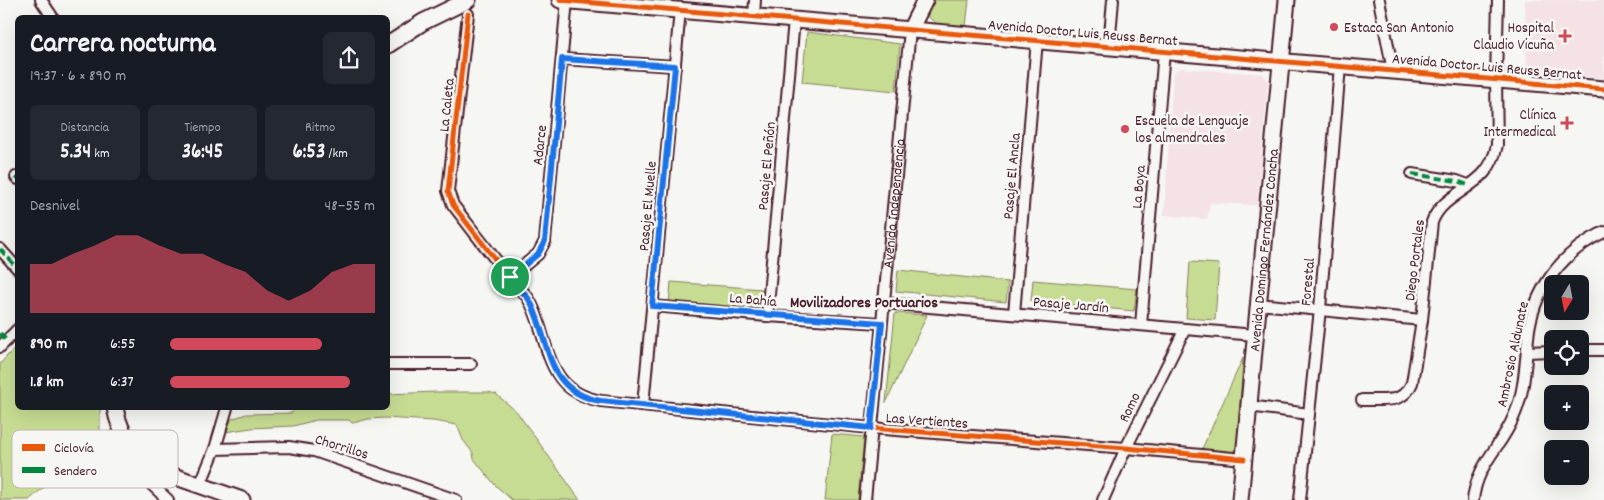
<!DOCTYPE html>
<html lang="es">
<meta charset="utf-8">
<style>
:root{--surface:#171b24;--page:#242831;--text:#f1f3f6;--muted:#9ea1a6;--accent:#d1495b}
body{margin:0;font-family:Dekko,sans-serif;background:var(--page);color:var(--text);height:100vh;display:flex;flex-direction:column;font-size:19px;white-space:nowrap}
*{box-sizing:border-box;margin:0}
p{font-size:16px;color:var(--muted)}
.icon{flex:none;width:28px;height:28px;fill:none;stroke:currentColor;stroke-width:2;stroke-linecap:round;stroke-linejoin:round}
.map{position:relative;flex:1;overflow:hidden}
.drawer{position:absolute;left:15px;top:15px;width:375px;height:395px;display:flex;flex-direction:column;background:var(--surface);border-radius:8px;box-shadow:0 5px 20px #0002}
.drawer>*{flex:none}
.needle{width:32px;rotate:190deg}
.tools{position:absolute;left:1544px;top:275px;display:grid;gap:10px}
.tools a{display:grid;place-items:center;width:45px;height:45px;border-radius:8px;background:var(--surface);box-shadow:0 5px 20px #0002;font-size:25px}
.pin{position:absolute;display:grid;place-items:center;width:42px;height:42px;color:#fff;margin:-21px;border:2px solid #fff;border-radius:50%;box-shadow:0 1px 5px #0007}
.round{display:grid;place-items:center;flex:none;width:52px;height:52px;border-radius:8px;background:var(--page)}
.head{display:flex;align-items:center;justify-content:space-between;height:85px;padding:0 15px}
h1{font-size:28px;font-weight:700;line-height:38px}
.stats{display:grid;grid-template-columns:repeat(3,1fr);gap:8px;height:85px;padding:5px 15px}
.stats div{display:grid;align-content:center;border-radius:8px;background:var(--page);text-align:center}
.stats b{font-size:21px;font-weight:700}
.stats small{font-size:14px;font-weight:400}
.stats p{font-size:14px}
.chart{height:140px;padding:10px 15px}
.chart p{display:flex;justify-content:space-between}
.chart svg{width:100%;height:90px;margin-top:5px;fill:var(--accent);opacity:.7}
ul{padding:0 15px;list-style:none;font-size:16px}
li{display:grid;grid-template-columns:80px 60px 1fr;align-items:center;height:38px}
li i{height:12px;border-radius:6px;background:var(--accent)}
.map>svg:first-child{display:block}
.built{fill:#f4e2e5}
.green{fill:#c6dc92;stroke:#887e5e}
.lines{fill:none;stroke-linecap:round;stroke-linejoin:round}
.street-casing{stroke:#4a1f2b;stroke-width:14}
.secondary-casing{stroke:#4a1f2b;stroke-width:19}
.street{stroke:#f6f6f2;stroke-width:10}
.secondary{stroke:#f6f6f2;stroke-width:15}
.quiet{stroke:#00873e;stroke-width:4;stroke-dasharray:8 4;stroke-linecap:butt}
.cycleway-casing{stroke:#f6f6f2;stroke-width:8}
.cycleway{stroke:#e8590c;stroke-width:5}
.route-casing{stroke:#fff;stroke-width:10}
.route{stroke:#1a73e8;stroke-width:6}
.poi-dot{fill:#d1495b;stroke:#f6f6f2;stroke-width:2}
.labels{text-anchor:middle;stroke-width:5;stroke-linejoin:round;paint-order:stroke}
.poi-label{font-size:15px;fill:#4a1f2b;stroke:#f6f6f2;text-anchor:start}
.street-label{font-size:15px;fill:#4a1f2b;stroke:#f6f6f2}
.neighbourhood-label{font-size:16px;font-weight:bold;fill:#4a1f2b;stroke:#f6f6f2}
.key{fill:#f6f6f2;stroke:#c2b6b6;stroke-width:1}
.key-label{font-size:14px;fill:#4a1f2b}
</style>
<div class="map">
<svg width="1604" height="500" viewBox="0 0 1604 500">
<rect width="100%" height="100%" fill="#f6f6f2"/>
<filter id="ink" filterUnits="userSpaceOnUse"><feTurbulence type="fractalNoise" baseFrequency=".02" numOctaves="2"/><feDisplacementMap in="SourceGraphic" scale="10" xChannelSelector="R" yChannelSelector="G"/><feConvolveMatrix kernelMatrix="1 2 1 2 8 2 1 2 1" color-interpolation-filters="sRGB"/></filter>
<g filter="url(#ink)">
<path class="built" d="M1525,0H1604V78L1527,72Z
M1179,68L1263,74L1268,81L1257,205L1210,203L1207,219L1164,215L1173,73Z"/>
<path class="green" d="M934,0H969L966,26L938,25L926,15Z
M807,32L900,44L896,91L802,82Z
M1190,262L1219,264L1215,320L1186,318Z
M898,270L1008,282L1006,302L896,291Z
M1033,280L1137,289L1134,311L1031,301Z
M671,282L762,289L761,310L669,303Z
M895,313L927,315L886,403Z
M17,345L18,408H100V440L29,500H0V364Z
M1243,358L1237,453L1202,449Z
M435,392H488L496,394L517,412L580,500H512L495,485L474,459L473,453L463,440L457,425L433,421L385,418L368,419L352,423L349,420H316L293,426L251,428L225,432L232,419L246,414L292,413L294,409L299,408H388V394Z
M832,434L864,437L858,500H825Z"/>
<g class="lines">
<defs>
<g id="street">
<path d="M41,0L53,18"/>
<path d="M1379,0L1393,71"/>
<path d="M468,14L448,191L453,205C471,228 489,252 508,275C514,283 522,290 528,298C534,307 537,317 540,327C551,364 557,393 601,401L871,428L1126,448L1244,459"/>
<path d="M754,16L755,0"/>
<path d="M1109,47L1113,0"/>
<path d="M562,59L675,66"/>
<path d="M1412,174L1457,181L1468,185"/>
<path d="M16,177L18,179"/>
<path d="M0,249L18,269"/>
<path d="M510,277L538,254L545,241L567,0"/>
<path d="M883,303L1255,335"/>
<path d="M1258,304L1422,320"/>
<path d="M653,306L767,316L881,323"/>
<path d="M1014,314L1037,40"/>
<path d="M767,316L794,20"/>
<path d="M1141,325L1164,51"/>
<path d="M0,347L18,329"/>
<path d="M1580,350H1604"/>
<path d="M1527,352L1552,351"/>
<path d="M388,364H471"/>
<path d="M1362,400C1383,399 1403,405 1412,383L1422,320L1432,222C1441,198 1468,191 1484,173C1491,165 1495,155 1497,145L1496,79L1498,0"/>
<path d="M643,405L680,10"/>
<path d="M1249,406L1309,414"/>
<path d="M215,449L289,447L314,451L456,500"/>
<path d="M151,484L168,500"/>
<path d="M200,485L215,449L227,408"/>
<path id="s1" d="M865,500L910,30"/>
<path d="M1103,500L1126,448L1185,329"/>
<path d="M1300,500L1320,309L1340,66"/>
<path d="M1473,500C1477,463 1501,448 1514,416C1525,391 1525,365 1528,338C1532,291 1562,252 1604,232"/>
</g>
<g id="secondary">
<path d="M560,0L1604,89"/>
<path d="M910,30L925,0"/>
<path d="M388,45L423,22L468,0"/>
<path d="M115,408C120,435 136,456 159,471L242,500"/>
<path id="s2" d="M1240,500L1287,0"/>
</g>
</defs>
<use href="#street" class="street-casing"/>
<use href="#secondary" class="secondary-casing"/>
<use href="#street" class="street"/>
<use href="#secondary" class="secondary"/>
<path class="quiet" d="M562,59L675,66
M1412,174L1457,181L1468,185
M16,177L18,179
M0,249L18,269
M0,333L6,340"/>
<defs>
<path id="cycleway" d="M560,0L1604,89
M468,14L448,191L453,205C471,228 489,252 508,275C514,283 522,290 528,298C534,307 537,317 540,327C551,364 557,393 601,401L871,428L1126,448L1244,459"/>
</defs>
<use href="#cycleway" class="cycleway-casing"/>
<use href="#cycleway" class="cycleway"/>
</g>
</g>
<g class="lines" filter="url(#ink)">
<defs>
<path id="route" d="M562,59L675,66L652,306L882,323L871,428L601,401C546,392 551,346 532,305L528,298L510,277L538,254L545,241Z"/>
</defs>
<use href="#route" class="route-casing"/>
<use href="#route" class="route"/>
</g>
<g class="poi-dot">
<circle cx="1334" cy="27" r="5"/>
<path d="M1562.5 28.5h5v5h5v5h-5v5h-5v-5h-5v-5h5z"/>
<path d="M1564.5 115.5h5v5h5v5h-5v5h-5v-5h-5v-5h5z"/>
<circle cx="1125" cy="129" r="5"/>
</g>
<g class="labels">
<g class="poi-label">
<text x="1344" y="32">Estaca San Antonio</text>
<text x="1554" y="32" text-anchor="end">Hospital<tspan x="1554" dy="17">Claudio Vicuña</tspan></text>
<text x="1556" y="119" text-anchor="end">Clínica<tspan x="1556" dy="17">Intermedical</tspan></text>
<text x="1135" y="125">Escuela de Lenguaje<tspan x="1135" dy="17">los almendrales</tspan></text>
</g>
<g class="street-label">
<text transform="translate(1083 32) rotate(5)" y="5">Avenida Doctor Luis Reuss Bernat</text>
<text transform="translate(1487 66) rotate(5)" y="5">Avenida Doctor Luis Reuss Bernat</text>
<text transform="translate(446 105) rotate(-84)" y="5">La Caleta</text>
<text transform="translate(539 145) rotate(-84)" y="5">Adarce</text>
<text transform="translate(766 166) rotate(-85)" y="5">Pasaje El Peñón</text>
<text transform="translate(1011 176) rotate(-85)" y="5">Pasaje El Ancla</text>
<text transform="translate(1138 187) rotate(-85)" y="5">La Boya</text>
<text dy="5" stroke="none"><textPath href="#s1" startOffset="298">Avenida Independencia</textPath></text>
<text transform="translate(647 206) rotate(-85)" y="5">Pasaje El Muelle</text>
<text dy="5" stroke="none"><textPath href="#s2" startOffset="251">Avenida Domingo Fernández Concha</textPath></text>
<text transform="translate(1414 260) rotate(-83)" y="5">Diego Portales</text>
<text transform="translate(1307 282) rotate(-85)" y="5">Forestal</text>
<text transform="translate(753 299) rotate(5)" y="5">La Bahía</text>
<text transform="translate(1071 304) rotate(5)" y="5">Pasaje Jardín</text>
<text transform="translate(1512 354) rotate(-78)" y="5">Ambrosio Aldunate</text>
<text transform="translate(1129 407) rotate(-64)" y="5">Romo</text>
<text transform="translate(927 420) rotate(4)" y="5">Las Vertientes</text>
<text transform="translate(342 446) rotate(17)" y="5">Chorrillos</text>
</g>
<g class="neighbourhood-label">
<text x="864" y="307">Movilizadores Portuarios</text>
</g>
</g>
<rect x="12" y="430" width="166" height="58" rx="8" class="key"/>
<rect x="22" y="444" width="23" height="7" fill="#e8590c"/>
<rect x="22" y="467" width="23" height="6" fill="#00873e"/>
<g class="key-label">
<text x="54" y="452">Ciclovía</text>
<text x="54" y="475">Sendero</text>
</g>
</svg>
<div class="tools">
<a><svg class="needle" viewBox="-14 -14 28 28"><path d="M0-13l5 13h-10z" fill="#e53935"/><path d="M0 13l5-13h-10z" fill="#9ea1a6"/></svg></a>
<a><svg class="icon" aria-label="locate" viewBox="0 0 24 24"><circle cx="12" cy="12" r="6"/><path d="M12 2v4M12 18v4M2 12h4M18 12h4"/></svg></a>
<a>+</a>
<a>−</a>
</div>
<div class="pin" style="left:510px;top:277px;background:#1e9e55"><svg class="icon" aria-label="arrive" viewBox="0 0 24 24"><path d="M6 21V4h12l-3 4 3 4H6"/></svg></div>
<section class="drawer">
<div class="head"><div><h1>Carrera nocturna</h1><p>19:37 · 6 × 890 m</p></div><a class="round"><svg class="icon" aria-label="share" viewBox="0 0 24 24"><path d="M12 15V3M7 8l5-5 5 5M5 13v7h14v-7"/></svg></a></div>
<div class="stats">
<div><p>Distancia</p><b>5.34<small> km</small></b></div>
<div><p>Tiempo</p><b>36:45</b></div>
<div><p>Ritmo</p><b>6:53<small> /km</small></b></div>
</div>
<div class="chart"><p><span>Desnivel</span>48–55 m</p>
<svg viewBox="0 0 160 44" preserveAspectRatio="none"><path d="M0 44V20L10 20L20 15L30 11L40 6L50 6L60 11L70 15L80 15L90 20L100 24L110 33L120 38L130 33L140 24L150 20L160 20V44z"/></svg>
</div>
<ul>
<li><b>890 m</b>6:55<i style="width:74%"></i></li>
<li><b>1.8 km</b>6:37<i style="width:88%"></i></li>
</ul>
</section>
</div>
